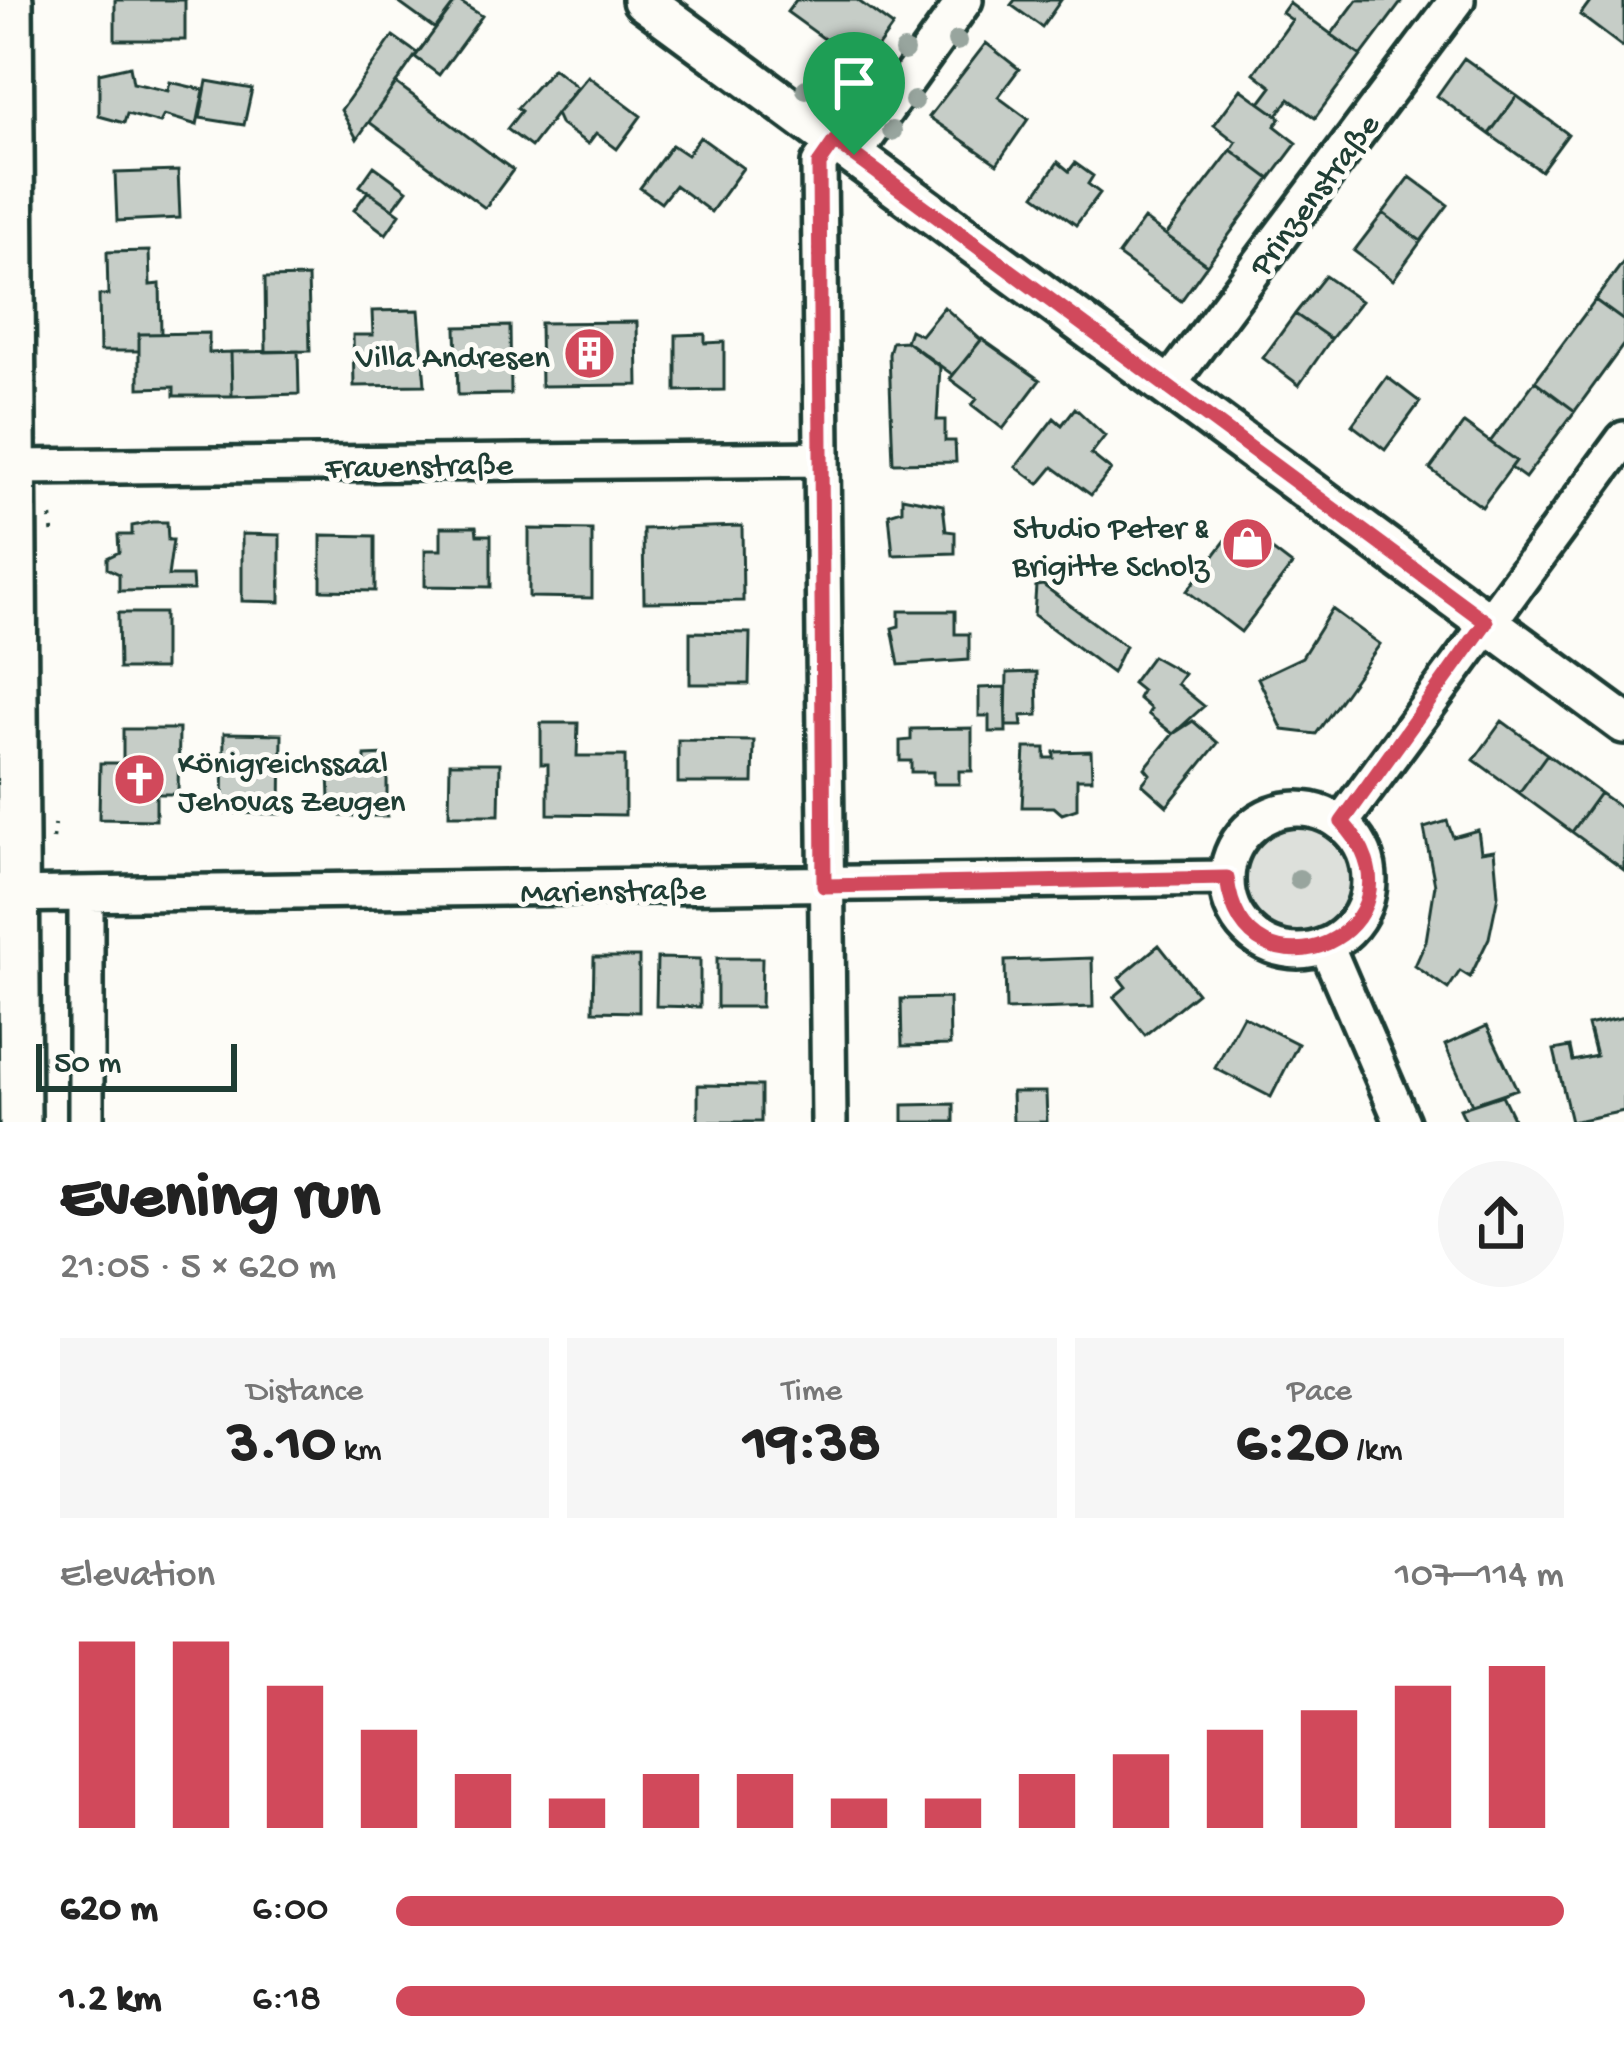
<!DOCTYPE html>
<meta charset="utf-8">
<style>
:root{--surface:#fff;--page:#f6f6f6;--text:#222;--muted:#767676;--accent:#d1495b}
body{margin:0;font-family:"Gochi Hand",sans-serif;background:var(--page);color:var(--text);height:100vh;display:flex;flex-direction:column;font-size:45px;white-space:nowrap}
*{box-sizing:border-box;margin:0}
p{font-size:39px;color:var(--muted)}
.icon{flex:none;width:66px;height:66px;fill:none;stroke:currentColor;stroke-width:2;stroke-linecap:round;stroke-linejoin:round}
.map{position:relative;height:1122px;overflow:hidden}
.sheet{display:flex;flex-direction:column;background:var(--surface);flex:1}
.sheet>*{flex:none}
.scale{position:absolute;left:36px;bottom:30px;width:201px;box-sizing:border-box;padding-left:12px;border:6px solid #1f3d34;border-top:0;font-size:33px;line-height:42px;white-space:nowrap;color:#1f3d34;-webkit-text-stroke:9px #fdfcf7;paint-order:stroke}
.pin{position:absolute;display:grid;place-items:center;width:102px;height:102px;color:#fff;margin:-123px -51px;border-radius:50% 50% 50% 0;rotate:-45deg;box-shadow:0 0 12px #0007}
.pin .icon{rotate:45deg}
.round{display:grid;place-items:center;flex:none;width:126px;height:126px;border-radius:63px;background:var(--page)}
.headline{display:flex;align-items:center;justify-content:space-between;height:204px;padding:0 60px}
h1{font-size:66px;font-weight:800;line-height:90px}
.metrics{display:grid;grid-template-columns:repeat(3,1fr);gap:18px;height:204px;padding:12px 60px}
.metrics div{display:grid;align-content:center;border-radius:0px;background:var(--page);text-align:center}
.metrics b{font-size:60px;font-weight:800}
.metrics small{font-size:33px;font-weight:400}
.metrics p{font-size:33px}
.chart{height:336px;padding:24px 60px}
.chart p{display:flex;justify-content:space-between}
.chart svg{width:100%;height:216px;margin-top:12px;stroke:var(--accent);stroke-width:6}
ul{padding:0 60px;list-style:none;font-size:39px}
li{display:grid;grid-template-columns:192px 144px 1fr;align-items:center;height:90px}
li i{height:30px;border-radius:15px;background:var(--accent)}
.map>svg:first-child{display:block}
.green{fill:#dde0db;stroke:#7e8e88;stroke-width:3}
.building{fill:#c6cdc7;stroke:#1f3d34;stroke-width:3}
.lines{fill:none;stroke-linecap:round;stroke-linejoin:round}
.minor-casing{stroke:#1f3d34;stroke-width:42}
.major-casing{stroke:#1f3d34;stroke-width:48}
.path{stroke:#1f3d34;stroke-width:4.5;stroke-dasharray:3 9;stroke-linecap:butt}
.minor{stroke:#fdfcf7;stroke-width:33}
.major{stroke:#fdfcf7;stroke-width:39}
.tree{fill:#98a59e}
.route-casing{stroke:#fff;stroke-width:24}
.route{stroke:#d1495b;stroke-width:15}
.labels{text-anchor:middle;stroke-width:10;stroke-linejoin:round;paint-order:stroke}
.street-label{font-size:33px;fill:#1f3d34;stroke:#fdfcf7}
.poi-label{font-size:33px;fill:#1f3d34;stroke:#fdfcf7;text-anchor:end}
</style>
<div class="map">
<svg width="1624" height="1122" viewBox="0 0 1624 1122">
<rect width="100%" height="100%" fill="#fdfcf7"/>
<filter id="ink" filterUnits="userSpaceOnUse"><feTurbulence type="fractalNoise" baseFrequency=".00833" numOctaves="2"/><feDisplacementMap in="SourceGraphic" scale="24" xChannelSelector="R" yChannelSelector="G"/><feConvolveMatrix kernelMatrix="1 2 1 2 8 2 1 2 1" color-interpolation-filters="sRGB"/></filter>
<g filter="url(#ink)">
<path class="green" d="M1241 880a55 55 0 1 1 110 0a55 55 0 1 1-110 0Z"/>
<path class="building" d="M115,0H185V40H115Z
M395,0H457L435,29Z
M457,0L482,16L439,75L415,57Z
M796,0H857L893,26L863,67L787,12Z
M1015,0H1061L1042,27L1011,5Z
M1357,0H1403L1361,56L1331,35Z
M1591,0H1624V48L1580,15Z
M1289,3L1361,56L1315,118L1289,99L1277,115L1260,103L1272,87L1254,73L1292,20L1282,13Z
M393,36L417,53L357,139L341,110Z
M986,43L1019,69L998,97L1028,119L997,164L929,117Z
M1464,58L1517,96L1489,134L1437,96Z
M130,66L133,83L168,91L170,82L204,90L197,125L164,115L160,123L127,114L124,123L99,116V73Z
M553,68L577,87L531,147L507,129L521,111L517,108Z
M588,76L641,116L617,149L596,133L588,144L561,125L556,114Z
M207,81L252,89L244,125L200,118Z
M396,83L513,170L485,208L369,122Z
M1241,89L1281,118L1275,126L1297,143L1270,179L1231,150L1236,142L1214,125Z
M1517,96L1568,134L1541,171L1489,134Z
M700,137L743,168L711,212L675,185L661,203L640,188L672,145L687,155Z
M1231,150L1270,179L1207,265L1166,235Z
M1058,162L1069,171L1075,163L1093,176L1088,184L1100,193L1076,225L1035,195Z
M374,166L407,190L393,209L360,186Z
M178,171L180,218L117,221L115,173Z
M1410,177L1448,205L1421,241L1383,213Z
M368,191L400,214L386,234L354,210Z
M1383,213L1421,241L1393,280L1354,251Z
M1144,219L1207,265L1181,301L1118,255Z
M149,251L150,285L160,284L161,334H139V351H100L99,295H108L107,252Z
M1624,261V321L1595,300Z
M1325,276L1361,301L1331,339L1295,314Z
M308,277L310,351L266,352L265,278Z
M1595,300L1624,321V344L1575,411L1535,381Z
M944,307L981,340L953,375L906,341L910,330L921,335Z
M419,310L425,385L354,386L353,335H373L372,311Z
M1295,314L1331,339L1299,385L1263,358Z
M637,322L638,385L541,386L540,323Z
M510,326L511,394L458,395L456,327Z
M209,333V353L231,352L232,396H174V387L139,388V334Z
M705,334V343L724,342V390L676,391V335Z
M982,339L1040,380L1003,429L972,405L977,399L950,379Z
M906,341L940,367L937,420H945V441H955L956,462L893,463L889,354L892,342Z
M298,351L299,394L232,396L231,352Z
M1387,377L1420,402L1385,450L1352,425Z
M1535,381L1575,411L1525,478L1511,468L1516,461L1490,442Z
M1075,408L1105,436L1091,454L1111,470L1091,495L1053,467L1039,484L1016,467L1054,418L1062,425Z
M1464,423L1516,461L1482,507L1430,469Z
M902,497L943,505L946,531L955,532V553L893,555L889,514L902,510Z
M152,522H167L168,540H173L168,576H192L193,590L119,591V574L107,568V558L119,552L118,535H132V526Z
M1238,524L1292,565L1241,632L1187,591Z
M742,526L743,601L644,602L643,529Z
M441,527H476L477,535H491V587L425,586V550H441Z
M529,529L592,530V598L529,597Z
M242,534L280,535V602L242,601Z
M321,535L375,536V591L321,590Z
M1043,585L1125,646L1112,673L1034,615L1036,586Z
M1332,609L1380,644L1316,734L1283,730L1258,678L1302,657Z
M899,611H955V634H969V660L899,665L892,628L899,626Z
M118,613H164V669H119Z
M690,632L750,633L749,684H690Z
M1152,656L1184,674L1177,684L1204,706L1173,734L1148,714L1151,709L1138,698L1142,691L1132,683Z
M1037,672L1038,715L1021,716L1022,726H1006L1007,673Z
M1005,687L1006,732H989V716H979V688Z
M1193,721L1218,743L1167,806L1142,784L1150,774L1145,768L1173,734Z
M1502,721L1547,754L1519,793L1474,760Z
M541,723H578L577,756H625V815L548,814V764H541Z
M972,728V771H959V784H933V772H911V761H900V741L911,740V729Z
M123,729H179L178,794H156V820L99,819L100,763H123Z
M224,733L282,734L281,814L223,813Z
M678,740L754,741L753,783H678Z
M1025,748H1045V758H1054V752L1091,751L1092,779H1077V809L1062,814L1054,807H1022Z
M1547,754L1600,793L1572,832L1519,793Z
M387,755V816H341V799H330L329,772L365,771V756Z
M450,763H500L499,815H449Z
M1600,793L1624,810V870L1572,832Z
M1447,821L1453,837L1478,830L1481,852L1494,850L1498,895L1489,938L1470,977L1460,971L1448,989L1415,966L1426,941L1435,885L1424,828Z
M1159,945L1197,993L1145,1035L1114,997L1126,987L1119,978Z
M594,957H639V1012L593,1011Z
M657,958L700,959V1007L656,1006Z
M717,958H762L761,1007H717Z
M1092,958L1093,1007L1006,1010L1005,961Z
M949,998L950,1045L902,1046L901,999Z
M1243,1016L1298,1044L1271,1097L1215,1068Z
M1624,1017V1111L1571,1122L1554,1050L1570,1047L1573,1061L1596,1056L1588,1025Z
M1487,1026L1517,1089L1472,1104L1445,1045Z
M698,1085L761,1086V1122H698Z
M1012,1092H1046L1047,1122H1013Z
M1502,1095L1515,1122H1466L1460,1109Z
M954,1104V1122H903V1105Z"/>
<g class="lines">
<defs>
<path id="minor" d="M854,155L965,0
M1167,387L1457,0
M15,467L822,459
M1227 880a71 71 0 1 1 142 0a71 71 0 1 1-142 0Z
M1342,822L1624,439
M0,895L1227,878
M1326,945L1402,1122
M86,1122V894
M829,1122L819,164L835,141"/>
<path id="major" d="M12,0L20,1122
M643,0L1624,723"/>
</defs>
<use href="#minor" class="minor-casing"/>
<use href="#major" class="major-casing"/>
<path class="path" d="M51,517L53,536
M53,839L55,819"/>
<use href="#minor" class="minor"/>
<use href="#major" class="major"/>
</g>
<g class="tree">
<circle cx="957" cy="41" r="10"/>
<circle cx="904" cy="51" r="10"/>
<circle cx="806" cy="89" r="10"/>
<circle cx="875" cy="92" r="10"/>
<circle cx="914" cy="101" r="10"/>
<circle cx="892" cy="131" r="10"/>
<circle cx="1299" cy="879" r="10"/>
</g>
</g>
<g class="lines" filter="url(#ink)">
<defs>
<path id="route" d="M835,141L1486,622L1342,822C1441,930 1243,1017 1227,878L824,886L819,164Z"/>
</defs>
<use href="#route" class="route-casing"/>
<use href="#route" class="route"/>
</g>
<defs>
<symbol id="building-disc" viewBox="-11 -11 22 22"><circle r="9.5" fill="#d1495b" stroke="#fdfcf7"/><path d="M-4-6H4V6H1V3H-1V6H-4ZM-2.5-4.3h1.7v1.8h-1.7ZM.8-4.3h1.7v1.8H.8ZM-2.5-1h1.7V.8h-1.7ZM.8-1h1.7V.8H.8Z" fill="#fff"/></symbol>
<symbol id="shop-disc" viewBox="-11 -11 22 22"><circle r="9.5" fill="#d1495b" stroke="#fdfcf7"/><path d="M-5-2.5h2.3a2.7 3.5 0 0 1 5.4 0H5L5.5 6h-11ZM-1.5-2.5h3a1.5 2.3 0 0 0-3 0Z" fill="#fff"/></symbol>
<symbol id="church-disc" viewBox="-11 -11 22 22"><circle r="9.5" fill="#d1495b" stroke="#fdfcf7"/><path d="M-1.2-6h2.4v3.5h3.3v2.4h-3.3V6h-2.4V-.1h-3.3v-2.4h3.3Z" fill="#fff"/></symbol>
</defs>
<g fill-rule="evenodd">
<use href="#building-disc" x="560" y="324" width="59" height="59"/>
<use href="#shop-disc" x="1218" y="514" width="59" height="59"/>
<use href="#church-disc" x="110" y="750" width="59" height="59"/>
</g>
<g class="labels">
<g class="street-label">
<text transform="translate(1312 193) rotate(-53)" y="12">Prinzenstraße</text>
<text transform="translate(419 463) rotate(-1)" y="12">Frauenstraße</text>
<text transform="translate(613 888) rotate(-1)" y="12">Marienstraße</text>
</g>
<g class="poi-label">
<text x="550" y="366">Villa Andresen</text>
<text x="1209" y="537">Studio Peter &amp;<tspan x="1209" dy="38">Brigitte Scholz</tspan></text>
<text x="178" y="772" text-anchor="start">Königreichssaal<tspan x="178" dy="38">Jehovas Zeugen</tspan></text>
</g>
</g>
</svg>
<div class="scale">50 m</div>
<div class="pin" style="left:854px;top:155px;background:#1e9e55"><svg class="icon" aria-label="arrive" viewBox="0 0 24 24"><path d="M6 21V4h12l-3 4 3 4H6"/></svg></div>
</div>
<section class="sheet">
<div class="headline"><div><h1>Evening run</h1><p>21:05 · 5 × 620 m</p></div><a class="round"><svg class="icon" aria-label="share" viewBox="0 0 24 24"><path d="M12 15V3M7 8l5-5 5 5M5 13v7h14v-7"/></svg></a></div>
<div class="metrics">
<div><p>Distance</p><b>3.10<small> km</small></b></div>
<div><p>Time</p><b>19:38</b></div>
<div><p>Pace</p><b>6:20<small> /km</small></b></div>
</div>
<div class="chart"><p><span>Elevation</span>107–114 m</p>
<svg viewBox="0 0 160 44" preserveAspectRatio="none"><path d="M5 44V6M15 44V6M25 44V15M35 44V24M45 44V33M55 44V38M65 44V33M75 44V33M85 44V38M95 44V38M105 44V33M115 44V29M125 44V24M135 44V20M145 44V15M155 44V11"/></svg>
</div>
<ul>
<li><b>620 m</b>6:00<i style="width:100%"></i></li>
<li><b>1.2 km</b>6:18<i style="width:83%"></i></li>
</ul>
</section>
